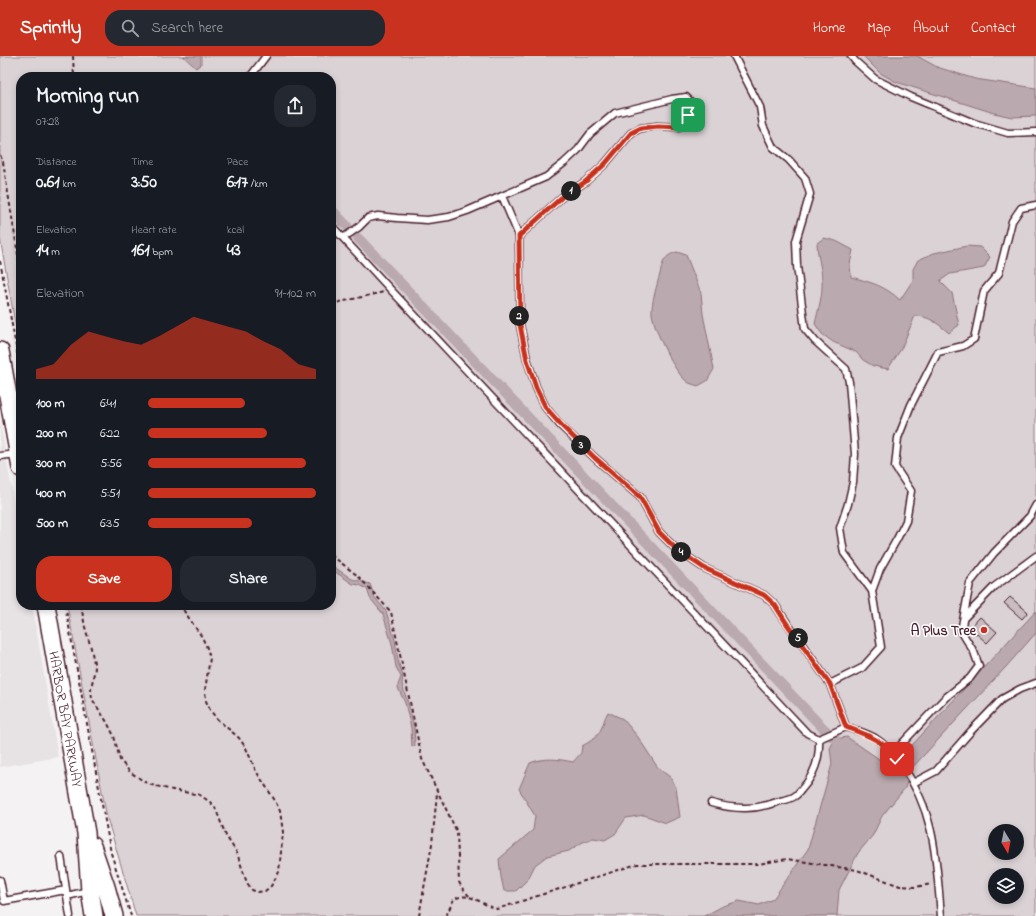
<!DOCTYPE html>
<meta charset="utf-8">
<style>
:root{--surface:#171b24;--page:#242831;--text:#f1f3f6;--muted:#9ea1a6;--accent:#c8321e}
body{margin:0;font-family:"Indie Flower",sans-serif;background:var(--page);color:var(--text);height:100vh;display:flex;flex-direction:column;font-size:15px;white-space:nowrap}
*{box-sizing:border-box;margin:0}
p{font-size:13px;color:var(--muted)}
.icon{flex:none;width:22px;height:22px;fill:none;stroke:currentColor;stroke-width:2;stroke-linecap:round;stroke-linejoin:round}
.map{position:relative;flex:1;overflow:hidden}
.side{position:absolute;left:16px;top:16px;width:320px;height:538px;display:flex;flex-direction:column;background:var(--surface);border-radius:16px;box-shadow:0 2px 6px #0003}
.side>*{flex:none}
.needle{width:26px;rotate:170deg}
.buttons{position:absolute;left:988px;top:768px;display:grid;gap:8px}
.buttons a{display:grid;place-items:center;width:36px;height:36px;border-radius:50%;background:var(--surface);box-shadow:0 2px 6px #0003;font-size:20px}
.pin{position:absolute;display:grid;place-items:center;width:34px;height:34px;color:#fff;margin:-17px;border-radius:8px;box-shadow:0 2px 6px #0006}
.km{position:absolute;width:20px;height:20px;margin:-10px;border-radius:50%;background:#222;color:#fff;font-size:11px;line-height:20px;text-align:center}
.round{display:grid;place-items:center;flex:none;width:42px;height:42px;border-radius:16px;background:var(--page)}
.headline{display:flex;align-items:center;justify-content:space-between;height:68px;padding:0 20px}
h1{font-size:22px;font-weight:700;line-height:30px}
.metrics{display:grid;grid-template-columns:repeat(3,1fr);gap:6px;height:68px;padding:4px 20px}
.metrics div{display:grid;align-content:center}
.metrics b{font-size:17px;font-weight:700}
.metrics small{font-size:11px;font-weight:400}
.metrics p{font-size:11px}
.chart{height:112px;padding:8px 20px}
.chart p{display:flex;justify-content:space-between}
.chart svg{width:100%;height:72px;margin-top:4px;fill:var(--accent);opacity:.7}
.button{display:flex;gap:8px;margin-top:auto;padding:8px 20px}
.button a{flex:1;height:46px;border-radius:16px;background:var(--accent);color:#fff;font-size:16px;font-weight:700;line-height:46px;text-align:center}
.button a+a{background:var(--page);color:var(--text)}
ul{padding:0 20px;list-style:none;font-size:13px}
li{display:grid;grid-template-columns:64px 48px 1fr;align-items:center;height:30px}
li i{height:10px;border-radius:5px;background:var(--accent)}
header{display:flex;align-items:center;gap:24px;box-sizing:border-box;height:56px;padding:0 20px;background:var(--accent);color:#fff}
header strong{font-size:19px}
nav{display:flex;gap:22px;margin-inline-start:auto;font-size:14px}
.search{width:280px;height:36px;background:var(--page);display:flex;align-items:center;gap:10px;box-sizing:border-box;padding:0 14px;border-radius:16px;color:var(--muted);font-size:15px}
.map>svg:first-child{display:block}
.built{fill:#e7e2e3}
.green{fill:#dbd2d5;stroke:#927880;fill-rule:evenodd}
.water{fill:#baa9ae;stroke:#8d727a}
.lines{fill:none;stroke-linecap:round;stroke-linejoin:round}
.canal{stroke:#baa9ae;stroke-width:10}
.building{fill:#cabdc1;stroke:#4a1f2b}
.service-casing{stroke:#4a1f2b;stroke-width:9}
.secondary-casing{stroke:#4a1f2b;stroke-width:20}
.path{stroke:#4a1f2b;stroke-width:2;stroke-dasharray:4 3;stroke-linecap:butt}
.service{stroke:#fff;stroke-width:6}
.secondary{stroke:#fff;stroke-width:17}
.route-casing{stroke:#fff;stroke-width:8}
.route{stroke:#c8321e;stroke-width:5}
.poi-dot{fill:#c8321e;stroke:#fff;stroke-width:1.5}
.labels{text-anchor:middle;stroke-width:3;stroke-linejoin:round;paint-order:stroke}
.poi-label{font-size:14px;font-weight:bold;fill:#4a1f2b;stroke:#fff;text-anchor:end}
.street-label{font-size:14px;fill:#4a1f2b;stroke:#fff}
</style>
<header>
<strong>Sprintly</strong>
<div class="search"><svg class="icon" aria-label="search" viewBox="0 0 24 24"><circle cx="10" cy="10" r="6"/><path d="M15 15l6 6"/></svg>Search here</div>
<nav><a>Home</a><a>Map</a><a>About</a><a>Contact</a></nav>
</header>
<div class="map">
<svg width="1036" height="860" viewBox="0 0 1036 860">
<rect width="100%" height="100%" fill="#f4f2f2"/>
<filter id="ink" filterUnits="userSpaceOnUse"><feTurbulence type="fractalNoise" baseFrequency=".025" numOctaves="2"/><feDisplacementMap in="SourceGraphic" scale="8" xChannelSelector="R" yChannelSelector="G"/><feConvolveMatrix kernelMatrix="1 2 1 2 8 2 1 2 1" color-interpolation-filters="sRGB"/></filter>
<g filter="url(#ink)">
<path class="built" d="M0,365L21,487V549H32L58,701L0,711Z"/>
<path class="green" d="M0,0H1036V860H136L107,762L67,549H331V21H21V301L0,182ZM995,775H1017V797H995ZM995,819H1017V841H995Z"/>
<path class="water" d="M183,0H201V8L196,12Z
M863,0H917L937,11L975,23L1036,32V60L1012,61L994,57L896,26L880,17Z
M824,182L836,185L853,194L850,208L851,221C871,226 885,230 900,244L913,224V213L918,204L934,197L967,190L980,191L990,201L984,212L950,218L940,225L952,237L959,269L949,277C938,268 930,260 915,260L901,293L888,313L873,310L863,304L856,296L833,286L822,278L815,268C818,254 823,239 822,224C822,212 817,200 817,187Z
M677,196L686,199L701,237L703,258L714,313L707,325L698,330C695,329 692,328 689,327C674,318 655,275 652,258C651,247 657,229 660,218C663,206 663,200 677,196Z
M331,509L352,523L370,528L375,542L386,555L395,584L398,605L403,620L402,628L403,632L408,647L414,671L415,690L412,691L411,672L405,647L398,632V629L401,621L396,611L392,588L383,558L370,542L367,533L360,529L353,528L331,513Z
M1036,555V577L1005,612L911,713L905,732L882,760L873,779L858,797L839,834L837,860H704L723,850L739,845L759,849L773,843L808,793L832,708L830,692L835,683L847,681L895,714L902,700Z
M608,656L623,663L638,681L658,712L670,721L676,731L680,761L666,767L644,759L626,762L615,778L605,784L593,782L581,787L569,795L547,800L535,809L528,823L516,835H504L501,821L499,803L533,774L535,760L519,733L530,707C545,701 558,703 573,706L581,697L582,690C589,686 597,682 600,675C604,668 604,662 608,656Z"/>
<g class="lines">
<path class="canal" d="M331,153L347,170
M358,182L821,670L835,683"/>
</g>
<path class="building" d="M1010,541L1028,556L1022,563L1004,547Z
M980,561L997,576L987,587L970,572Z"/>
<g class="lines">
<defs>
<path id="service" d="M734,0L760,51L763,70L773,91L789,104L805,122L810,138L796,185L797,210L805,273L815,285L846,313L849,326L855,398L853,426L848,448L840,472L844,497L872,535L881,591L862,612L830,628
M851,0L855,5L875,23L911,41L974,67L1008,77L1036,76
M250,21L266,0
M331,169L391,234L807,677L819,683
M519,180L520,269L527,303L536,331L546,352L561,370L595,402L640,441L659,476L676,493L704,512L764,539L775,549L787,567L830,628L846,671
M343,182L359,171L368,162L378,160L397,162L427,164L449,161L467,155L502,140L519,180L562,141L585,126L605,108L631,77L641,72L657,70L679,71L688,59L692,47L686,41L672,43L615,57L590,78L578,94L564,107L546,121L502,140
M0,400L17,398
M872,535L880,513L897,483L906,465L911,435L895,411L898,382L911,349L938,296L963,290L974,283L984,235L999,217L1012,165L1021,152L1036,149
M964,562L994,531L1036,500
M819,683L846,671C856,674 866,677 875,682C885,688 894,699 901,708C936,757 936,803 941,860
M893,697L945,642L970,622L979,610L974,596L961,575L970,527L994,497L1030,460L1036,449
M913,727L936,715L971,675L1002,643L1020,633L1036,627
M711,747C736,754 756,754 780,745C785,744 791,743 795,740C797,739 799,736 801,734C815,719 820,703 819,683
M61,800L70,860
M0,824L4,845L66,834
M67,840L88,835"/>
<path id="secondary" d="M0,295L21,412
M46,549L86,777L90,835L94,860
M92,790L106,831L114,860"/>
</defs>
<use href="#service" class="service-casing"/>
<use href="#secondary" class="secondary-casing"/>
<path class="path" d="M73,0L74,21
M0,99L3,106L21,217
M0,205L21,317
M331,248L384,236
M331,499L358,520L391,556L422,703L457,776L459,826L462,832L469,840
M65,549L111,797L131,860
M81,549L85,571L91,592L95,612L91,633L92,643L107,666L114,680L120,704L130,716L148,728L168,733L200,739L210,746L215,751L226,780L237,797L247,827L252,834L258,836L265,835L271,830L279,816L283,776L280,755L274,743L256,715L246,692L239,682L217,663L210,654L206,645L205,634L210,602L207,592L202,581L184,555L181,549
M419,860L432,788L437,737
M446,860L454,843C471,835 481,849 497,853L637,808H758L787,803L857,814L900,830L916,831L931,828"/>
<use href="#service" class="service"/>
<use href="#secondary" class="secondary"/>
</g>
</g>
<g class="lines" filter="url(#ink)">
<defs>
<path id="route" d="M688,59L679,71L658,70L641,72L631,77L605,108L585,126L562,141L519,180L520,269L527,304L536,331L546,352L562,370L595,402L640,441L659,476L676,493L704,512L764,539L775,549L787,568L830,628L846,671C867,679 883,684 897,703"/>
</defs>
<use href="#route" class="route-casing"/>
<use href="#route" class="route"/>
</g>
<circle class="poi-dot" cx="984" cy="574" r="4"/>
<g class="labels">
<g class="poi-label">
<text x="976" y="579">A Plus Tree</text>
</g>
<g class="street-label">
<text transform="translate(66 663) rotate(80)" y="5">HARBOR BAY PARKWAY</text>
</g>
</g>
</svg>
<div class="buttons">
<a><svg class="needle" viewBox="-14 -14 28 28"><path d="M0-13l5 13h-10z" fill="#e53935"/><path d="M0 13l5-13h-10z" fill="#9ea1a6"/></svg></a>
<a><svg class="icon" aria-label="layers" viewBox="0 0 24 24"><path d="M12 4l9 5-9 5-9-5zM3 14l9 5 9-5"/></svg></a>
</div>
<div class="pin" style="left:688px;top:59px;background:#1e9e55"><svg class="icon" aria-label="arrive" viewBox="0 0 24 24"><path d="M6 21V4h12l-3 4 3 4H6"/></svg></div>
<div class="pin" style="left:897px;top:703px;background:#d93025"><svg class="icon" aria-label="check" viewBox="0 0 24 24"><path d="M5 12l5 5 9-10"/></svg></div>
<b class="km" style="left:571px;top:135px">1</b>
<b class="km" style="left:519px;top:260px">2</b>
<b class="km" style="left:581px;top:389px">3</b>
<b class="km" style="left:681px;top:496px">4</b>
<b class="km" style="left:798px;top:582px">5</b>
<section class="side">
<div class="headline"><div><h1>Morning run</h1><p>07:28</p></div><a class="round"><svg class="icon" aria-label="share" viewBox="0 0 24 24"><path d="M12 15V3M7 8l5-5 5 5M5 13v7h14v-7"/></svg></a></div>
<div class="metrics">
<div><p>Distance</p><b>0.61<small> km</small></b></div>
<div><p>Time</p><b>3:50</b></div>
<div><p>Pace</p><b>6:17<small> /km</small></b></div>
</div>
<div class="metrics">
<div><p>Elevation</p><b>14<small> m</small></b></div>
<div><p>Heart rate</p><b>161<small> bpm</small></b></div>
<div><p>kcal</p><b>43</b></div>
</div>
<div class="chart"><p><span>Elevation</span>91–102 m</p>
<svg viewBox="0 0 160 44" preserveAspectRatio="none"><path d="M0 44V38L10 35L20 23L30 15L40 18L50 21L60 23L70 18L80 12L90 6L100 9L110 12L120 15L130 21L140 26L150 35L160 38V44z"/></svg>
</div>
<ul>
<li><b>100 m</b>6:41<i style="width:58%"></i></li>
<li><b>200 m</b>6:22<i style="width:71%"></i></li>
<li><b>300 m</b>5:56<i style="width:94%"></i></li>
<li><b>400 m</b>5:51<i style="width:100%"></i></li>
<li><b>500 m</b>6:35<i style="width:62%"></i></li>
</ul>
<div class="button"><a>Save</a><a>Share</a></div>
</section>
</div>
